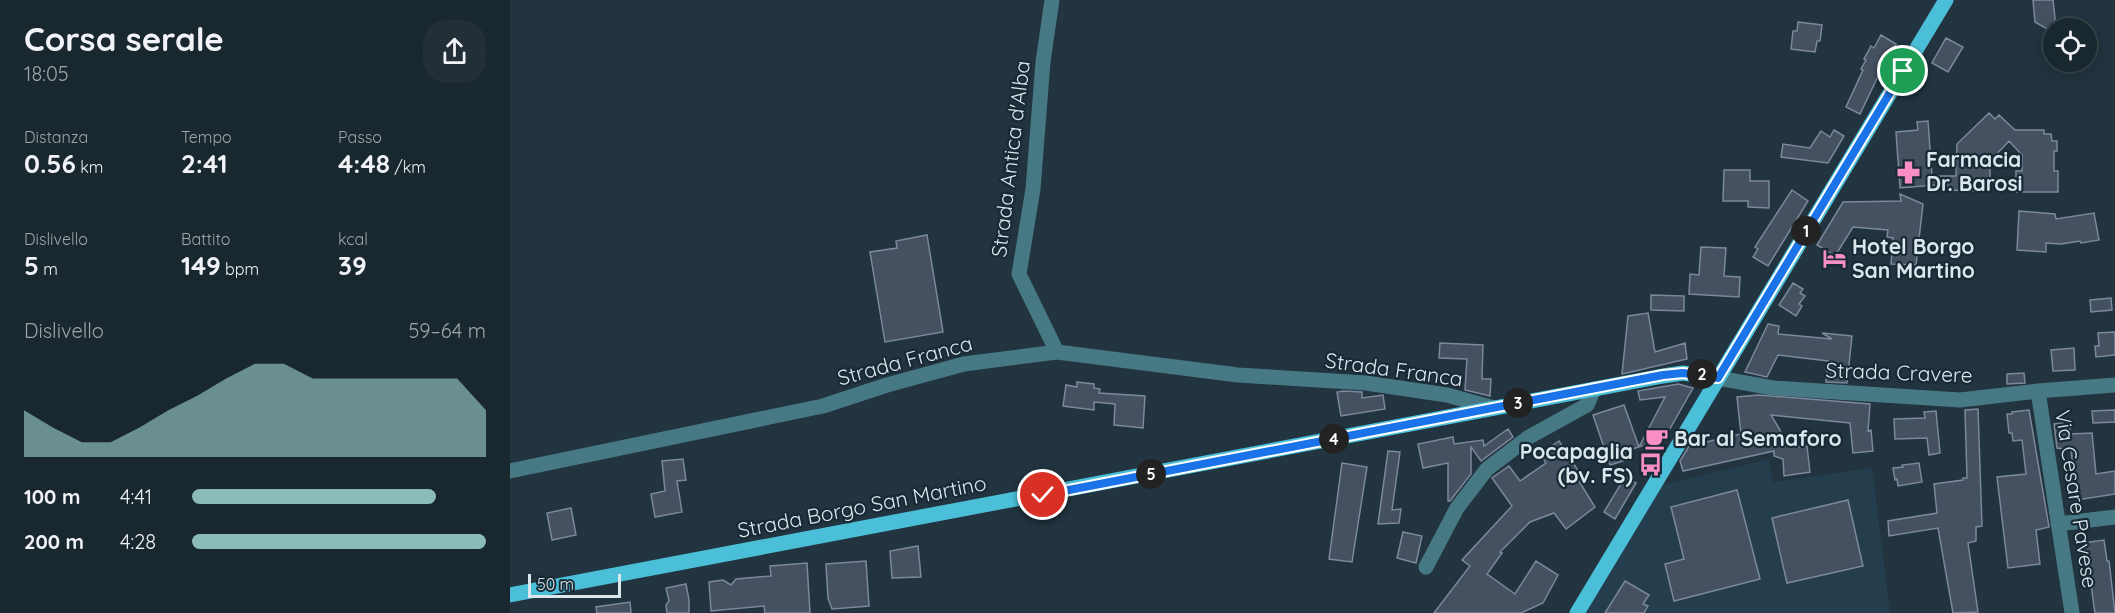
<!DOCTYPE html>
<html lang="it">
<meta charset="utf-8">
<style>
:root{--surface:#19272f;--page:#222f37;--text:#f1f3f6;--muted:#9fa5aa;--line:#37444b;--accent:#8bbbb9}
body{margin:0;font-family:Quicksand,sans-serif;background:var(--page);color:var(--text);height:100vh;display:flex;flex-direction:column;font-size:22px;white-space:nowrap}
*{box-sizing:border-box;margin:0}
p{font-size:20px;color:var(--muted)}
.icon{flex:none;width:33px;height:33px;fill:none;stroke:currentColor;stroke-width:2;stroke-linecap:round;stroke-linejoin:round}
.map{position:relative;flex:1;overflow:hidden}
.sheet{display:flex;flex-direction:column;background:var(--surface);width:510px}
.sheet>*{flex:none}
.buttons{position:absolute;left:1533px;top:18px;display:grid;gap:12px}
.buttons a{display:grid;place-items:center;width:54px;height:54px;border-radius:50%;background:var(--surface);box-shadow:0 3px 15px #0003,0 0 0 2px var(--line);font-size:30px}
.scale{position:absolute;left:18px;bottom:15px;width:93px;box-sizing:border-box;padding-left:6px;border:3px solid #dbe6ed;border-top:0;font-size:16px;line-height:21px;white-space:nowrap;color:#dbe6ed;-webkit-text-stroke:4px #182a35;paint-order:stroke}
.pin{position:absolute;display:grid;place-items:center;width:51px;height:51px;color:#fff;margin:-26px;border:3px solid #fff;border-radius:50%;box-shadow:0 2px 6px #0007}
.km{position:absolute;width:30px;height:30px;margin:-15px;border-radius:50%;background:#222;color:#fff;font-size:16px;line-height:30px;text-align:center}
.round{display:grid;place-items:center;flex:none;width:63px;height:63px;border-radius:24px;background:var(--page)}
.summary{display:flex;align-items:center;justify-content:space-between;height:102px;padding:0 24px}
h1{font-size:33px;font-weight:800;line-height:45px}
.metrics{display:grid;grid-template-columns:repeat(3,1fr);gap:9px;height:102px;padding:6px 24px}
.metrics div{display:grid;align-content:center}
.metrics b{font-size:26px;font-weight:800}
.metrics small{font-size:16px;font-weight:400}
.metrics p{font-size:16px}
.chart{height:168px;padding:12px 24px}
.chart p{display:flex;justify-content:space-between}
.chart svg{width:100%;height:108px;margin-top:6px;fill:var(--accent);opacity:.7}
ul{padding:0 24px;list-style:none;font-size:20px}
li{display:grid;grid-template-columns:96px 72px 1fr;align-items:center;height:45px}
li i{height:15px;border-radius:8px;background:var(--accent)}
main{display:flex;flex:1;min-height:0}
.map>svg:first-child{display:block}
.built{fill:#253e4d}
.building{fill:#455061;stroke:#7c889b;stroke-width:1.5}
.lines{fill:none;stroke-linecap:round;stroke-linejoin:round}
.minor{stroke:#467984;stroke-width:15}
.major{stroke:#4cbfd8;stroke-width:15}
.route-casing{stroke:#fff;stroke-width:12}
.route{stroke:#1a73e8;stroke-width:8}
.labels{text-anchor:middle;stroke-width:4.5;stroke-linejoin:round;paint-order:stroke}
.street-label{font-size:21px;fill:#dbe6ed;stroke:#182a35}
.poi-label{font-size:21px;font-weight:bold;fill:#dbe6ed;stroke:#182a35;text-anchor:start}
</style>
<main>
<section class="sheet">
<div class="summary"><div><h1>Corsa serale</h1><p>18:05</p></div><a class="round"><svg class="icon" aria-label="share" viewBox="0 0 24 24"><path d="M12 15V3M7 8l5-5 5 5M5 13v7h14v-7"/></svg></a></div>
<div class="metrics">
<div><p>Distanza</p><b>0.56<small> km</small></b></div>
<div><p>Tempo</p><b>2:41</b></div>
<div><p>Passo</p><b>4:48<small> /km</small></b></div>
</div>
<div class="metrics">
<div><p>Dislivello</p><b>5<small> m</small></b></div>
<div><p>Battito</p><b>149<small> bpm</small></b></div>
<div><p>kcal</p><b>39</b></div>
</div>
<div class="chart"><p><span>Dislivello</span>59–64 m</p>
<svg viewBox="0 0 160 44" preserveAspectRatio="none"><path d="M0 44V25L10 32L20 38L30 38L40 32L50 25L60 19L70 12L80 6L90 6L100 12L110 12L120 12L130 12L140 12L150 12L160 25V44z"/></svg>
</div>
<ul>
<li><b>100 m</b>4:41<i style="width:83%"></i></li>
<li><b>200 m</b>4:28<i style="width:100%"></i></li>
</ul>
</section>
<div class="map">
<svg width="1605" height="613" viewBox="0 0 1605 613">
<rect width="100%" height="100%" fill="#21343f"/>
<path class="built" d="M1259,459L1263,482L1362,468L1380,613H1076L1152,485Z"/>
<path class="building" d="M1523,0H1543L1546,28H1544V33L1525,22Z
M1288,22L1312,25L1310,41H1307L1305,52L1281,49L1283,31H1287Z
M1371,35L1386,44L1379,56L1382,58L1374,72L1371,70L1350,114L1336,107L1353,70L1351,69L1356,60L1354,59L1361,46L1364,48Z
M1436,38L1453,47L1438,72L1422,63Z
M1479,113L1485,119L1489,115L1505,130H1534V134H1541L1542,141H1547V151H1544V171H1548V192H1506V171H1512V155L1499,141L1480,161V179H1465V191L1437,190V184L1390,188L1386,132L1408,130L1407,122L1418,121L1422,176H1446L1447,144Z
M1324,130L1334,136L1318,163L1271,157L1273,144L1300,148L1311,131L1320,137Z
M1214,170H1240V181H1259V208L1238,207V201H1213Z
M1282,190L1298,201L1258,266L1243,257L1248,249L1245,247Z
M1390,194L1413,204L1406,265L1381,264L1383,238L1377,237L1378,230L1343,227L1325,256L1307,245L1333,202L1391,201Z
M1509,211L1545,214L1546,219L1584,213L1589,240L1571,243L1570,241L1551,244L1536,243V252L1507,250Z
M417,235L433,332L375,342L360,252L387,248L386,241Z
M1191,247L1216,248L1214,276L1230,277L1229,297L1179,294L1180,274L1189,275Z
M1283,283L1293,289L1290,293L1295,296L1289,304L1292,306L1286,316L1269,305Z
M1141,295L1174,296V311L1141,310Z
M1601,298L1602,310L1581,312L1580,300Z
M1138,313L1145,352L1175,343L1177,359L1112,374L1118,316Z
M1258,324L1269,326L1268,334L1322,339L1312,333L1342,336L1337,383L1316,382L1318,361L1268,355L1257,377L1235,372Z
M1605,332V355L1586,357L1585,346H1589L1588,333Z
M930,343L973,345L972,379H981L980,396L955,390L957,359L929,358Z
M1564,348L1565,370L1543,371L1541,350Z
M1514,373L1515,383L1497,384V374Z
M567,382L584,384V388L590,389L589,393L635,396L633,428L604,425L605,404L584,402V410L553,406L556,385L567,387Z
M1168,384L1183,388L1149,448L1140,443L1114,452L1116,460L1100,465L1083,415L1114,405L1129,447L1155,397L1130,400L1128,391Z
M833,391L852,392V398L873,395L875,409L831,416L827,392Z
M1248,395L1360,404L1358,431L1361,430L1363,451L1343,453L1340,423L1261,415L1270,430L1271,445L1289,443V447L1297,446L1300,472L1274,476L1273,459L1264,456V451L1173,471L1170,461L1179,446L1231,434L1227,397Z
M1468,409L1472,526L1466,527V541L1458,543L1468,612L1443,613L1428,528L1379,536L1378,521L1427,513L1424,484L1453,480V478H1457L1455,410Z
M1519,410L1539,527L1526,530L1530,564L1498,568L1487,477L1516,474L1512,440L1503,441L1502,433H1499L1497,414H1502V412Z
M1605,410V422L1583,423L1582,411Z
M1426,411L1430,453L1419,455L1417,438L1385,439L1384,419L1415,418L1414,412Z
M1553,423V425H1560V434L1582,433L1586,474L1605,471V494L1567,500L1561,450L1547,448L1544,424Z
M998,429L1003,437L971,461L961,447V474L940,501H938V463L913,468L908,444L943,437L944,444L973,440L974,446Z
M1049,441L1071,475L1067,478L1085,507L1056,529L1044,513L1020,522L990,552L992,553L977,574L1005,594L1026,561L1048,575L1033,603L1011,613H924L960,566L952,560L1002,506L982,478L999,466L1010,481L1036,463L1030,454Z
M878,451L890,452L882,510L891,509L889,523L868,524Z
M173,459L176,480L167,481L172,512L145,517L141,494L155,491L152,461Z
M832,463L857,467L842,562L819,559Z
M1409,463L1412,482L1388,486L1387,479L1385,480L1383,468L1393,467L1392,465Z
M1115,477L1126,483L1105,519L1094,512Z
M1227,490L1250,579L1164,601L1155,564L1174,559L1161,507Z
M1338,500L1353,566L1277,583L1262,518Z
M61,508L66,535L42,540L37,513Z
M893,532L912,536L906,563L887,558Z
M1594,540L1597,561H1599L1605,613H1585L1578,564L1576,565L1573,543Z
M408,546L411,577L382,578L380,551Z
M356,561L359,606L322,609L318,598L316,564Z
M297,563L300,613H255L254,606L201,611L199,582L213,580L221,585L226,579L261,576L260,566Z
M1115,581L1139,595L1133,604L1138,606L1134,613H1095Z
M176,584L179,600V613H157L156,605L159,601L156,588Z
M120,602L121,613H87L86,607Z"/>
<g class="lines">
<path class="minor" d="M542,0L533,62L523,189L509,274L547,352
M1208,378L1263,388L1450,400L1528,391L1605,385
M1528,391L1562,613
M0,471L313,406L377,385L454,364L547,352L728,375L856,383L937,395L984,408
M1548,524L1605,517
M916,567L947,508L977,469L1019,437L1077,405L1084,389"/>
<path class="major" d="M0,595L1153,376L1173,373L1208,378
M1067,613L1436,0"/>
</g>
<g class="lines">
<defs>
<path id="route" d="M533,495L1153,375L1173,373L1208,378L1393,71"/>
</defs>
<use href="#route" class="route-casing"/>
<use href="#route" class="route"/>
</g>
<defs>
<symbol id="pharmacy-bare" viewBox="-9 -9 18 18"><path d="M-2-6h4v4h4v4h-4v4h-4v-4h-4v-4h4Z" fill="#fa8fc6" stroke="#182a35" stroke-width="2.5" paint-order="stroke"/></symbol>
<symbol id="hotel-bare" viewBox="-9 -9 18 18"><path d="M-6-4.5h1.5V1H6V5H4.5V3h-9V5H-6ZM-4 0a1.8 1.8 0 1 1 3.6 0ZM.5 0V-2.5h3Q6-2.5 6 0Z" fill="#fa8fc6" stroke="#182a35" stroke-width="2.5" paint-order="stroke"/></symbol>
<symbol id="cafe-bare" viewBox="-9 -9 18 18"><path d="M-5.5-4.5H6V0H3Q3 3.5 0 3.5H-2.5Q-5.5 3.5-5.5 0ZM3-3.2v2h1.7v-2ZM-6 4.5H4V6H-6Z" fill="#fa8fc6" stroke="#182a35" stroke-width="2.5" paint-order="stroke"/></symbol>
<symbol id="bus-bare" viewBox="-9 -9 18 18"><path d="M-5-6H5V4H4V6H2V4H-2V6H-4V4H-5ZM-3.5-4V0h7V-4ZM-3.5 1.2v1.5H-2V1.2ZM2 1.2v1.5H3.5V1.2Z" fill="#fa8fc6" stroke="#182a35" stroke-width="2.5" paint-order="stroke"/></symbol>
</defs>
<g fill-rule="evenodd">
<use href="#pharmacy-bare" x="1382" y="156" width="33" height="33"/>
<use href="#hotel-bare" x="1308" y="242" width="33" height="33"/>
<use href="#cafe-bare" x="1130" y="422" width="33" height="33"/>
<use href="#bus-bare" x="1124" y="448" width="33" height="33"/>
</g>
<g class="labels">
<g class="street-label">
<text transform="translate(501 159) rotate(-83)" y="7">Strada Antica d'Alba</text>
<text transform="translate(395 361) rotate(-15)" y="7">Strada Franca</text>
<text transform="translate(884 370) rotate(8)" y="7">Strada Franca</text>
<text transform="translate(1389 373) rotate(2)" y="7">Strada Cravere</text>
<text transform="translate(1566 499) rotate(81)" y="7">Via Cesare Pavese</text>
<text transform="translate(352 507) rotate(-11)" y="7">Strada Borgo San Martino</text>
</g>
<g class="poi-label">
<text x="1416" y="167">Farmacia<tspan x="1416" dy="24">Dr. Barosi</tspan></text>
<text x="1342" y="254">Hotel Borgo<tspan x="1342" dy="24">San Martino</tspan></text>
<text x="1164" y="446">Bar al Semaforo</text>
<text x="1123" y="459" text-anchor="end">Pocapaglia<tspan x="1123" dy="24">(bv. FS)</tspan></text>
</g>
</g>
</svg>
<div class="buttons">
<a><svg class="icon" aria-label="locate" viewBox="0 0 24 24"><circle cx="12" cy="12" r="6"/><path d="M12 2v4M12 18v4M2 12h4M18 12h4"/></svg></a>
</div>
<div class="scale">50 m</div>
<div class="pin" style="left:1393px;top:71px;background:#1e9e55"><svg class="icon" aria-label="arrive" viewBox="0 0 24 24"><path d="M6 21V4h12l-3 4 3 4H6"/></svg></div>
<div class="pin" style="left:533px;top:495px;background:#d93025"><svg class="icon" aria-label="check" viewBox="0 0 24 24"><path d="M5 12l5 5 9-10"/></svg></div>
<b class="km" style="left:1296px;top:231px">1</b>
<b class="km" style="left:1192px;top:374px">2</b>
<b class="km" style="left:1008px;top:403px">3</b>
<b class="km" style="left:824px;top:439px">4</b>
<b class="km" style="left:641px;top:474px">5</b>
</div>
</main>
